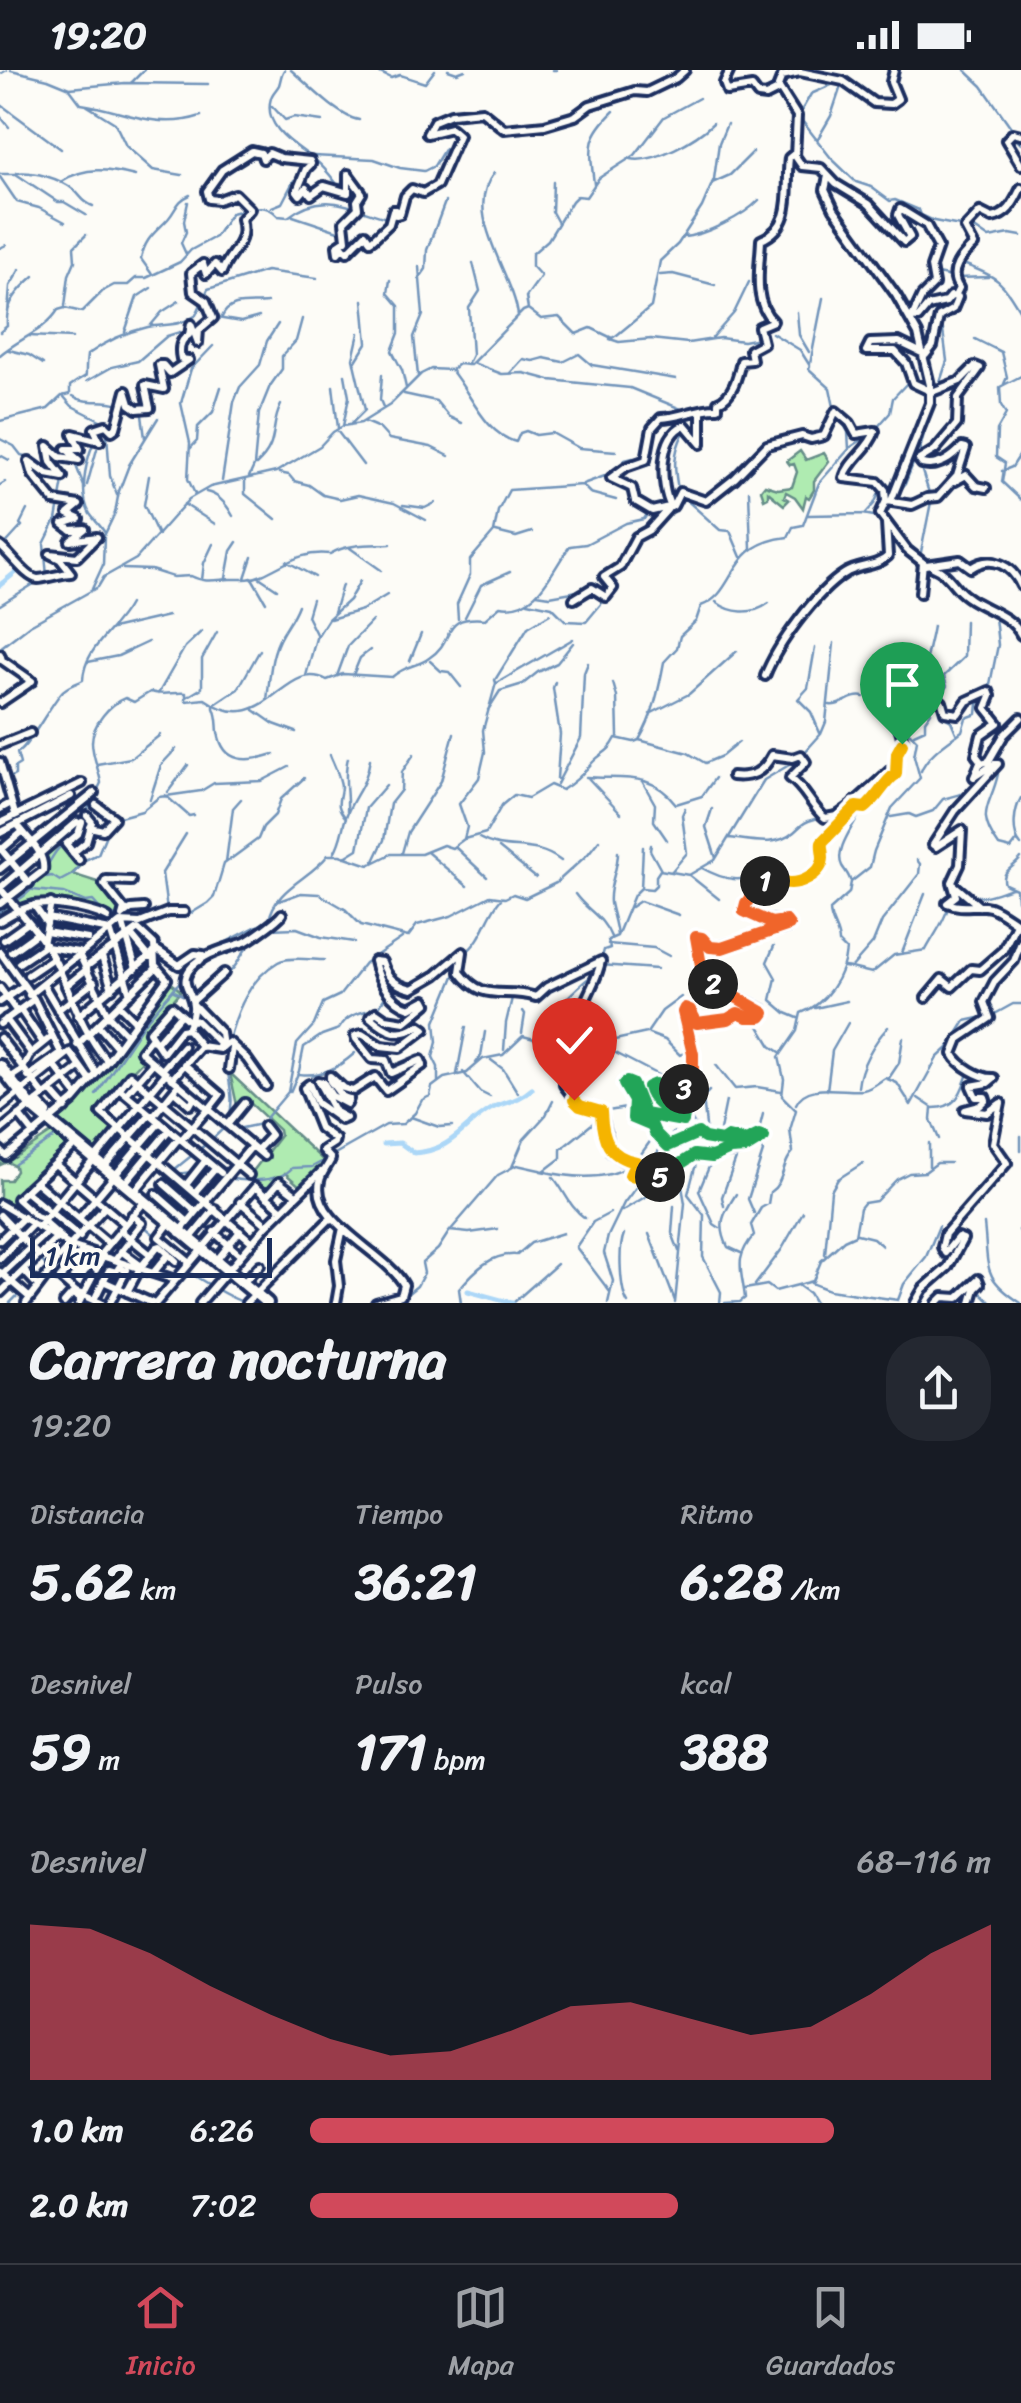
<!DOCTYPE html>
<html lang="es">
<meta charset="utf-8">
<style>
:root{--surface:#171b24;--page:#242831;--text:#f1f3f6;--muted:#9ea1a6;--line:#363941;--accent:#d1495b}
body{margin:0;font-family:Sriracha,sans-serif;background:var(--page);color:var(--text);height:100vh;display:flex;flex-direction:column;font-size:38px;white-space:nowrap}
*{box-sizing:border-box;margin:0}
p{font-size:32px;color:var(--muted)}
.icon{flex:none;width:55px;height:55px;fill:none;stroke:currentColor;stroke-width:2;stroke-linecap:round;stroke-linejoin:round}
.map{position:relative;height:1233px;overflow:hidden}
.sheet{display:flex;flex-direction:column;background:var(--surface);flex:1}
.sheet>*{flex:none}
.scale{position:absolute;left:30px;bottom:25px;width:242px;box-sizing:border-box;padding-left:10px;border:5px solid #1b2f5e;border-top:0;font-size:28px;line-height:35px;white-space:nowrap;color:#1b2f5e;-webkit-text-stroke:8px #fdfcf7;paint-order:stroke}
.pin{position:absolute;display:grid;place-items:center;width:85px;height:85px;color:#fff;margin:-102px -42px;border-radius:50% 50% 50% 0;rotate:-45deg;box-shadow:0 0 10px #0007}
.pin .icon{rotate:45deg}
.km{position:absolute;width:50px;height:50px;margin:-25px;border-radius:50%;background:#222;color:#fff;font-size:28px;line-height:50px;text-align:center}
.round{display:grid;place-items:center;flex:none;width:105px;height:105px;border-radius:40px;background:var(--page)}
.headline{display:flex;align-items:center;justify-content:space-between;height:170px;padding:0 30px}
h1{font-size:55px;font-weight:800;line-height:75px}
.stats{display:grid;grid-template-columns:repeat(3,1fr);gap:15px;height:170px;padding:10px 30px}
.stats div{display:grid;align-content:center}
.stats b{font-size:50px;font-weight:800}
.stats small{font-size:28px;font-weight:400}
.stats p{font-size:28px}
.chart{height:280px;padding:20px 30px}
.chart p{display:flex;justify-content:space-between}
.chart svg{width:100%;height:180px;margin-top:10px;fill:var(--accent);opacity:.7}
ul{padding:0 30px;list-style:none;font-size:32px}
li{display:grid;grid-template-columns:160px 120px 1fr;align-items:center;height:75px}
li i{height:25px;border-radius:12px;background:var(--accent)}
.status{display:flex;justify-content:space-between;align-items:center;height:70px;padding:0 50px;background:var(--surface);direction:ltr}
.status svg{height:28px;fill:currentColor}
.dock{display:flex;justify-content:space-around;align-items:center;height:140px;border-top:2px solid var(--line);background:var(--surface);font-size:28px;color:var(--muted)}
.dock a{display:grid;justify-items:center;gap:5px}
.dock .selected{color:var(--accent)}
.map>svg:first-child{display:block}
.green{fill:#afebb1;stroke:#658d88;stroke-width:2.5}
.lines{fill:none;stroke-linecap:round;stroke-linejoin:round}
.stream{stroke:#7294ba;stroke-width:2.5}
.canal{stroke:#acd7f7;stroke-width:5}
.minor-casing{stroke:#1b2f5e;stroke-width:14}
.major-casing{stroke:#1b2f5e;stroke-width:18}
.minor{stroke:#fdfcf7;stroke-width:6}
.major{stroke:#fdfcf7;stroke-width:10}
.split-1-casing{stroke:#fff;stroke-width:20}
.split-2-casing{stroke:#fff;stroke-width:20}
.split-3-casing{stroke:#fff;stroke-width:20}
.split-4-casing{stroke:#fff;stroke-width:20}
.split-5-casing{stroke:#fff;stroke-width:20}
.split-6-casing{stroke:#fff;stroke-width:20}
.split-1{stroke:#f5b400;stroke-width:12}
.split-2{stroke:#f0652b;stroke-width:12}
.split-3{stroke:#f0652b;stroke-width:12}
.split-4{stroke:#22a559;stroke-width:12}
.split-5{stroke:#22a559;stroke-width:12}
.split-6{stroke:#f5b400;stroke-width:12}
</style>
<div class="status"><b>19:20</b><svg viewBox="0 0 49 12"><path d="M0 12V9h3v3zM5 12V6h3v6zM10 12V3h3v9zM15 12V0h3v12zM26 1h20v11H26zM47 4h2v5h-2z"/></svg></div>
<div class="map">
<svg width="1021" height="1233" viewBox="0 0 1021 1233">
<rect width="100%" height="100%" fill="#fdfcf7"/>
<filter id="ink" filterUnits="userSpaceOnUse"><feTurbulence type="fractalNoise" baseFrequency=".01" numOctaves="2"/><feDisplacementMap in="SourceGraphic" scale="20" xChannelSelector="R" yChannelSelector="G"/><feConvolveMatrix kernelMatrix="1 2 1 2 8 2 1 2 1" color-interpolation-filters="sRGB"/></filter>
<g filter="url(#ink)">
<path class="green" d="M800,381L806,390L824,383L829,391L814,411V420L809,428L806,426L803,438L795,427L786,422L784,427L789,430L784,435L768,422V427L764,429L761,420L765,415L778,419L792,417L797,402L794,394L790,395L787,391Z
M61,769L82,795L72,804L104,814L120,831L117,850L51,831L47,852L34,834L0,850V836L44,802L46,792L42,785Z
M168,910L181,921L146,961L149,967L138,982L145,988L118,1016L100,1044L117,1059L94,1086L52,1051L73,1033Z
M230,1003L327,1094L302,1118L285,1103L266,1125L254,1115L250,1105L280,1066L279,1060L247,1030L238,1040Z
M53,1062L71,1077L14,1129L42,1152L43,1163L0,1136V1110H10L16,1101L15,1096L7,1092L0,1095V1089L7,1086L11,1090Z"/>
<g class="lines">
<path class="stream" d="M11,0L48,9L70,18L125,13L208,14
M284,0C281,4 281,9 279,15C277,19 272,23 271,28C262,58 297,76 315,90C324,97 330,105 337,114H345
M291,0C307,14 339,47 359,50
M374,0L391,8L400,5L425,13L435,0
M448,0L457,3L465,0
M553,0H556
M965,0L982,16L1013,60
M0,4L7,0
M131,13L144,0
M69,18L81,34C124,40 155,61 201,46
M0,34L61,79
M86,35L115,53L126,76L153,100L182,105
M272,36L285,50L294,47L322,51
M800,43L811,24L838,12
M0,46L9,57
M799,47L831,88L856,112L871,117L890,131L895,130L919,140L921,145L934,151L976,159L989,168L1010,164L1021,166
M1014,67L1021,74
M817,70L831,46L841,16
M313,86L374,89L400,98L424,101L434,96L445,78
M631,89C654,94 697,69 713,53
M16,103C33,101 60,108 74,120C82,127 82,132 93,136
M494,103C461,144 514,204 518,246
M0,104H16L58,132H64L86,145
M0,107L17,132L39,138L65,152
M62,111C86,96 108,99 135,106
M553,112L552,142L558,153
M712,113L730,105L753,82
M594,114C590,78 586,68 614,41
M272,137L282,133L294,110
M293,146L341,162
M682,167C704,166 744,146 759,130
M0,178L6,175
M186,184L181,173L186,162L184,151L188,132
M963,194C999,207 1002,211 1021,243
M151,203L141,189C145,168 155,163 168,149C177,139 176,131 190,125
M937,204L957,208L988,207
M660,205L673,204L715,215
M419,209L426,199L427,180L445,132
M390,210L388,223L399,236V263L392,281L402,300L406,318
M823,228L809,299L830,318L834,337
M65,236L69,205L75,191L74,177L86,165
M528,239L526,227L541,206L532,196V184L548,170L572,131L577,126L586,127L599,108L635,85L664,47L699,28
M797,242L799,265L809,282
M8,243L10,216L20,199
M196,245L208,219L266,201L317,208
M222,247C230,229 249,235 267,233
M217,248L241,252L259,247
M151,255L162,242L179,231
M0,262L7,256C5,234 18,220 34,206
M125,262L137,227L151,218
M772,263L800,280L810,296
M29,266L72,268
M712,268L734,243L749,212
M610,269L619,272L651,269L688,273L720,268L743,271L754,269
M975,269L1001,282L1007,307L1004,314
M9,280L29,285L43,294
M0,285C20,268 45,261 58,240L65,238L82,242L103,221L114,215H128L136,208H146L180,192L191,180L215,167L231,143C250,139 265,131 278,146L288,147C324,119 350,138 387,148
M473,293L502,304L524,303L550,310L630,318L681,339
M354,294L367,273L363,230
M467,295L472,285L469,238L480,221L473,193
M451,300C472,325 484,363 516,372L520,363L526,361L536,365L552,363L579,378L616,381
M510,303L523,289L533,291L544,288L563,292L579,284L592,295L676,309
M382,305L380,330L383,337
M418,306L414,267L423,245L419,197
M1021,306L1000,317L1001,335L1006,344L997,360L996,387L1005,393L1002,412L1021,430
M87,311L112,297L138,291L167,266L180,262
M939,315L947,291L942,253L950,244
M333,316L338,358
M404,324L436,331L449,347L462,353
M73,326C87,335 103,328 119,334
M64,327L72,336L106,353
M142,345L145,368
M0,351L48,339L62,326L70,324V316C93,299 83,316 87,285C105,272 126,262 148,257C166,254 180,256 195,246
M365,352L379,358L389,369L431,377L449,386
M350,355L365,340L353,289L359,263
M343,356L349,327L345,305
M875,360L890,343L893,328L909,311
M338,362L363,395
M107,364L110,406L117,425
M0,369L14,376L21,385L31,387
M93,374C85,394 79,425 90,444C95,451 101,456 105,463
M851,377L869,365
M190,379L197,371L198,357L213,342L221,317
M0,385L9,390
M918,388L929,343
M75,393L85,419
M256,395C280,374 269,358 281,335
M920,395L930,426
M619,398L625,390L633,388
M1002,401L1012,397L1021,383
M279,403L289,405L294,411L309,415L323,425L340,429L358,425L394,433L426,450
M149,406L144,435L158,465
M249,407L254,396L259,343L270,316L282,299V286L296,271L302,249
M222,411L234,332L240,317L260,295L267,271L278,254
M245,411V424L276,449
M583,414L613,403
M0,415L5,412
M87,415L97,379
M678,419C674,398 673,384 683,364
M749,421L751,479
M206,422C218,424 227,435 233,446
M195,424L188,409L190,373L181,333L191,299L213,276
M682,426L720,460L730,461L741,487
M894,429L905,414L916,386
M184,434L215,454
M403,435L425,438L435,433
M863,444L879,447
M808,445L865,444L874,434L881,419
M884,448L891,434
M496,462L516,467L532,462
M350,478L381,500
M0,480L22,456L20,454L27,440
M920,487L931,432
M286,491L315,507
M123,499L151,500L173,507L191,506C204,513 215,510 230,509C241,509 251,510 262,505C287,494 299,481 330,484C348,473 371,475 391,474
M47,506L44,474L56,450L63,411
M259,507L277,519
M226,508L231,481L237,472
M245,508L252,487
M252,508L266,532
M202,510L204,493L213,474
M92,519L103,495L104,466L115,443L119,421L129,395L158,348
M537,524L550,526L583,520
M312,529L307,546L316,564
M528,532L552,537L566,551L586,552L606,528
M716,532C731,543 752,546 769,533
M0,535L37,512
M334,542L342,515
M465,547L481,515L510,502
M330,549L362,540L387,525
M458,549L457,534L470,505V490L494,462L498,441L509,420L582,415L590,423L616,430
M112,559L168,546
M0,578L30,555L98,517L104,507L136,489L189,429L210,417L276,402L320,376L333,362L343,356L361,353L390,335L421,304L431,299L451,300L458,294L470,295L523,241L528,239L541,249L559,247L576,264L591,258L612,268L617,265L651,237L660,191L678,174L702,137L714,109L719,73L727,54
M815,578L808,618L798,629L811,642L820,663
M260,580L238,619L214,635V638C218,647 217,653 218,662C223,695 249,692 274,684
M410,591L421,564
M430,591L441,601L449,602L461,617
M88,592L118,586L148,572
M353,605L360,588L370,580
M306,606L316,568L328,549L349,530L360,511
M337,606L348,576L372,551
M555,612L553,618L560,664L557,709
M497,613L573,569
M613,613L617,627L618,666
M989,619L998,575L995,547
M158,624L185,577L202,561
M940,626L947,616L944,606L964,587L965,551
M187,627L202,618V589L217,562
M923,629L927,619C920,598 930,577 933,556
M267,630C270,608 270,584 282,564C288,554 294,546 298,535
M830,635C842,637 850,624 864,627
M941,637V645L951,651L957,665
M254,640L274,654L296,662
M488,640L500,621L523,614L538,602L557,593L573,573
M650,644L689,624L737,581
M896,649L892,638L900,588
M914,664L925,659V651L931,642L929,635
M639,670L688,683L705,693L722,686L739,672
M804,683L821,664L826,652L834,573
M330,685C333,693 341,708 341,717C340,731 334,734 346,748
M97,694L131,688L160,665
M921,701C927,684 949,671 962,661L966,648L977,644L978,634L986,626
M998,704C991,737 974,741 999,776L1011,779L1017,771
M586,707C621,710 650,700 676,734L702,726L715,708
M588,708L621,743
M8,709L15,705V697L20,694L17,683C28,678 49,637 61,623C66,616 76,614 83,610C84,578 115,561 129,534
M642,711L655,734L654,751L667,770
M557,714L581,668L584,603L588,593
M168,722L188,695
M165,725L189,746L194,745
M1021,728C1014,740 1011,764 1021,775
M150,729L161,695L176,679
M712,739L706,757L716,788
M347,741C348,723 343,705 348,688
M85,745L101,713C99,700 92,685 92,672C92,654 110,634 125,628L134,632L150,622C163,626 173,622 186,623V631L205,629C265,672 283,587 327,610L343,604L392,607C407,594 417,597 429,588C457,570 439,545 485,549L500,536C538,543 552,499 570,476L586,474L626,453L644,449L648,443
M891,747L909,744L916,747L933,741L943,729L961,724
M479,768C507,784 532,769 561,791
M729,768C750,770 776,778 794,762C802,755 803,752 815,749
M464,769L467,757L459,734L479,708L485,682L483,660L496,613L495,610L528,557L550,544
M651,775L650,780L661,800
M455,777L487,807
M499,778L536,808
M427,782L467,816
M334,783C342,770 342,757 347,744C356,722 366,716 370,689
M402,783L408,762L441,711L454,663
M345,787L358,779L366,738L386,715
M1021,788C1014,798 1000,801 1005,814L1016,819L1017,830L1021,831
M374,791L384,770L390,734L401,720L402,702L414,684
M226,792L233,738L241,729
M702,798C725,811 741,813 768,802
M671,802L687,783L682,745L685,738
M689,805L719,829
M46,807L52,806L60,811L73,804L85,790L98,784L107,762L120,747L142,741L159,727L201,721L214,713L262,711L289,697
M850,810C849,805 845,801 842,796C834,780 854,756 860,742
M641,818L643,777
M33,820L64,823L86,832L93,831L101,840L120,848
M968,823C984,831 997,822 1012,818
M575,824C587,841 603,846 611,867
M16,831C45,816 45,786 70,767
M279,831L301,823L319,824L345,839L361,855L408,867L417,855L451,846L490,826L505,828L513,824L525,828L556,813L588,784L599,770
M631,837L640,831L679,845
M167,840L162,803L186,764
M0,842L11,834
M142,855L172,845L190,844L208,833L214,827L224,794L258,769L263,757L275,745L281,729L304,708
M269,859L297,858L321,867L354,872
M617,866C616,854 612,844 610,833C608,815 618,800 618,782
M608,874L654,878L669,886
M774,876L767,892L776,908L771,930L786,943L798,948
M465,883C484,869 486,846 501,829
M902,883L925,824
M203,884L269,850C275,818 311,808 328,785H340L369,795L391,784H421L443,775L452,778L464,769L486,763L502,735L514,725L528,728L550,715L562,720C577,711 582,704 593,692C603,681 608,684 616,668L634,672L639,670C653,647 659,619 664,592L677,578L680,566L696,551L701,536C738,523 725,474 788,467L793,457L803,455L819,413L849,379L848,362L840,348
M601,891L604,880L610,878L608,870L617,866L634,825L641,818L652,819L656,815V806L660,800L689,805L715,790L764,710L799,689
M600,895L657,899
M844,897L851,898L873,873L882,851L919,804L920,794L917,790
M851,898L872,903L894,885L926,880C934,865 943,854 948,838
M186,901L196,888
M225,901H231C242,889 242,879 255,870
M174,921L189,928
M815,938L847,931
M759,956L771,976L780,982
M543,962L559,969L593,972
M522,963L525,944L523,941
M649,964L665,970L680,985L687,981
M229,970C237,940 250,908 278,892C289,886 313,890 324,890
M601,973L647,963L662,941L681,927
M228,978C223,1002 237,1024 229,1047
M606,978L658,1005
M504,980L506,953L512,928
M491,990L503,999L518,1023
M476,993L481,986L485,962
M716,995L735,1019L757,1017L781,1021
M463,1002L480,1022L490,1027
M299,1004C321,1007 338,998 355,983
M457,1004L466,957
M889,1008L899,993L903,968
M438,1012V997L433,987L437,972L435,952L459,894
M858,1017C860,996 874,972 888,957
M827,1020L832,981L848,953
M709,1021L703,1027L706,1056L688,1124L704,1145L703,1187L721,1222L720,1233
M290,1022L299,1001L304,977L322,965L339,959C347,944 361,942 378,938L387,924
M96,1025L144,953L183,908
M918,1028L933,1038C959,1038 961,1021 969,1001
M684,1034L694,1054L703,1061
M796,1034C806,1011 843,1022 863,1020C871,1019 879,1012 885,1008L897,1013L911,1035L937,988L948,978L965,951L993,945L1013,934H1021
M932,1038L931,1050L939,1069
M411,1047L439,1057L452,1056
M237,1059L261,1054L288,1022L297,974L314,955L323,933L340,925L365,893L402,868
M684,1059L689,1087
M763,1066L760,1056L763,1044
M1021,1066V1081
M333,1085L386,1055L403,1054L415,1043L422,1030L430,1026L432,1017L444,1008L467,1003L483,989L503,985L523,966L538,970C545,948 574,919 594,904L596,897
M636,1091L654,1066
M15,1094L55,1067
M929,1096V1073
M512,1097L524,1069L546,1045L553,1031
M173,1101C185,1090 219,1066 226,1055
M541,1101C567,1107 604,1112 629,1096
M176,1104L192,1102
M645,1106L660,1078L674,1062
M553,1107C565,1121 569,1137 585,1148
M228,1108C245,1112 280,1112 292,1098L312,1097L327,1089
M161,1112L168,1105
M736,1124C723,1144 717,1154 728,1177L741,1183
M674,1136L672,1163L679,1181
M724,1136L722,1127L738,1083
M17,1140L32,1147
M622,1141L658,1119
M610,1143L593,1152L576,1177L610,1222
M754,1143L748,1129L763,1082L759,1073
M984,1154C989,1197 981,1207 1021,1233
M144,1156L157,1167
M720,1158L714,1154L699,1121L716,1080L726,1031
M1019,1160L1021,1164
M450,1161L469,1163L498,1159
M624,1164C618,1179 620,1221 628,1233
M649,1164L675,1231
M857,1164L873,1168L882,1176
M825,1184L831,1121L838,1109L863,1093
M40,1189L58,1209
M187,1201C198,1208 233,1230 244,1232
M811,1213L829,1220L898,1230L904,1214L926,1187L939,1156
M755,1215L782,1179L803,1142
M799,1216L809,1223L815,1233
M745,1219L767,1215L775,1221L813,1211L821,1191L844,1170L855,1165L860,1138L864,1133L876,1131L897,1109L909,1103L925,1102L937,1093H950
M980,1222L991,1233
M10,1233L18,1225
M396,1233L417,1216L424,1203L422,1193L438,1179L449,1162L498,1105L517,1095L544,1101L561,1088V1079L608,1041L632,1037
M461,1233L459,1219C475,1200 491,1183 517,1185L531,1173L563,1163
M513,1233L557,1194
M608,1233L613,1211L604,1183L608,1166L624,1133L640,1112
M675,1233L685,1133L681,1111L687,1094
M725,1233L740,1232L745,1228C742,1200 733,1190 754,1165L751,1155L761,1138L768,1134L770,1122C785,1112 781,1094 793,1082L790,1060L796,1040L782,1026L784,1009L779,987L797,961L801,943C825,935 844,906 846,880L839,873C839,860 830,853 830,840L849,823L851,812L870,797L874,781L892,738L920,708L914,686L917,670L901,654"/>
<path class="canal" d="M0,515L21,498
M384,1074L400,1073L414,1083C453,1080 460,1058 489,1040C504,1031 516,1033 532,1019
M468,1221L512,1233"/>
<defs>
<path id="minor" d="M730,0L724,13L727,21L752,17L758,25L766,26L778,20
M894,0L891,12L898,29L891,34L874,33L843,11L800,2L782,6L778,16L797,46L795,86L802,96L821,98L836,114L869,134L904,172L910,167L898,145L900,139L926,155L938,177L931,197L934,214L922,226L912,247L918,248L928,236L946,232L951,226L958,227L953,239L939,247L933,276L926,285L899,272L870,273L866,281H895L906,293L913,313L932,322L960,311L975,296L980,298L958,328L957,354L935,380L919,390L922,394C938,398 951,389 962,377L966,378L957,406L938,427L927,428L912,435L886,431L880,444L907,480L926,495L960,490L971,498C991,484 1012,495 1021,516
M1021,65L1013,63L1006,70L1021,95
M795,83L789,88C785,118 796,155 761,170C760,196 752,232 773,251L759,257L763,273L750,280L752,290L741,291C738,306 733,326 718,332V338C699,337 680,348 661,348L652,358L646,390L626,397L611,408L632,418L635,431L652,441L673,436L680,422L706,431L735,408L767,375L802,366L811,369L824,366L836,341L850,353L856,364L875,361C870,379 848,391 844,408L878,412L885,420L886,431
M828,106L825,120L834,139L896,225L918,264L930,315V333L891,431
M956,224L959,218C947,201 962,186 974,175L965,158L980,142L992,148C1009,145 1014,132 1021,118
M955,411L966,405L976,416L986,418
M671,437C660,416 658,365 685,355L701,374V340
M0,476C9,482 27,509 38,509C45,509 62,503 71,503L60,489L50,484L77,487L97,467L70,471L85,459L71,460L63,454L79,449L68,444L79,435L54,431L33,405L29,391L47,404L63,407L51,392L48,376L60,387L79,390L66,379H80L73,364L100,371L94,359L106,355L112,361L116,358L126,321L130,334L137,339L150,338L145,315L164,319L159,295H163L170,303L189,290L181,289C179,280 179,270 189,265L191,254L198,273L199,260L213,248L206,231L193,222L191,203L203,194L206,204L215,194L222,202C230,180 248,175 241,149L250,139L235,124L219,130L209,129L207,121L222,100L252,81L261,83L263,89L269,83L281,88L310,91L311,94L306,99L297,121L300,125L306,118L311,125L324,116L348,123V104L362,123L357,131L358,138L344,152L346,170L337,176L338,183L343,177L347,182L365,164L370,171L373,169L389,154L393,140H396V145L400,144L405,126L412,119L423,123L437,115L459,65L451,58L427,64L434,51L451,44L482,41L504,59L545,55L575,46L590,35L635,21L647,22L676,8L685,0
M933,497C945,502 949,509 957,518C974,538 1009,541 1021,565
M920,523L923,493
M574,529L592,518L606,527L613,518L604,507L620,497L636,467L649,460L667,440
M0,584L2,590L32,611
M765,606C777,575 816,522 844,504C858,494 876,498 888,486L886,453
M0,633L28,614
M0,675L30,663
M0,692L15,744
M980,693L974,707L994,694H998L955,741L933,775L936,777L962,760L960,795L952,812L956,826L947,833C965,840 974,833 990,837C1001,841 1011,850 1021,856
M732,706C751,708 763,703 772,685L793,688L801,685L806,692L790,708C805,718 811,736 825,748L837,746L854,734
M853,734L895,696
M0,739L11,733
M0,753L82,713
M90,757L103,760L114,748L96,735
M0,763L71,726
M0,778L29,813
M1,780L22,762
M73,783L86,772L92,752L87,746
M79,790L66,774L78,764L82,752
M0,799L94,723
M953,814L979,836
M0,818C21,844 47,870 60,901C75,935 83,961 107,991
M0,818L77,752
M0,834L43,801C46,783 27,768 17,754
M34,835L47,854
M123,845L131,839L144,838
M122,846L124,839L104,814L106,810L131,811
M48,848L110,860L130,924
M0,851C30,832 42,831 77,838C89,841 98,842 108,848
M123,854L136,899
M46,862L88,869
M131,865L150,888H153
M4,870L28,853
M43,874L51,833
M47,877L78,882L108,945L125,963
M0,882L34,929L63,987
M11,882L36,864
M102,887L112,919
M19,893L44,876
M28,905L53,888
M43,914L96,1003
M66,916L87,899
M0,918L17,942
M29,925L120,852L140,853L168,842H184
M926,928L942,909L952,917L971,899L980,900L1003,880L1016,854
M194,930L224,903
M0,932L23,916
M119,935L134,950
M194,935L221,963L223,976
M20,939L43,973
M58,940L94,912
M78,946L157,880L179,895L195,884L203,885L200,891
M6,949L31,983
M192,950L197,951L223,977
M0,954L34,929
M98,955L117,977
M187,959L181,960L163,983L149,962L172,936L190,952
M152,967L141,981L143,984L264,1086
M0,968L44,1025
M156,973L181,944
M77,975L157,897
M201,976L187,959C203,928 182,921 186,907C191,886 228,878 245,872C251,869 278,850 282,844
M184,994L220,1025L209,1039
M54,995L77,1025
M229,999L232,977
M162,1000L183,976
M28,1007L61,983
M10,1008L22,1000L31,983L52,966
M172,1009L201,976L220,979L229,972L247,989L266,1016
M120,1019L221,1103
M51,1021L66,1038
M174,1021L190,1035L194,1028
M126,1024L153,993
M37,1031L48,1043
M32,1035L80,997
M0,1038L70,982L90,1010
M19,1045L34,1064
M153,1046L179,1014
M227,1055L245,1033
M0,1061L28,1038
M181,1070L208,1039
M0,1080L6,1086L74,1030L109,989L167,909L155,895L154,874L138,859L86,897
M257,1080L271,1065L264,1056
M55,1094L125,1154
M104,1097L150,1044
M249,1105L130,1005L101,1043L252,1172
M36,1112L109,1174
M124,1114L169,1060
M164,1114L196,1142
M186,1115L205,1091
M25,1121L80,1167
M135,1121L179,1068
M195,1122L215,1099
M156,1124L188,1152
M266,1127L279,1112L296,1125
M240,1132L267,1155
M0,1134L71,1176L175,1210
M0,1145L39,1186
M79,1148L160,1052
M45,1149L36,1146L17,1129L73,1077
M43,1151L63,1169
M168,1155L159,1167L189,1192
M38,1157L166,1003
M120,1160L151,1185
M214,1162L240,1185
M179,1163L252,1076
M130,1168L142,1153L132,1145
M190,1169L215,1139
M0,1170L24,1147
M83,1180L60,1208L76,1222L101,1233
M121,1181L140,1195
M100,1185L145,1131
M0,1188L33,1154
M115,1190L131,1169
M216,1191L240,1161
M51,1196L105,1137
M96,1200L103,1186
M0,1202L30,1228
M26,1203L38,1216
M153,1203L169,1184
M0,1206L46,1163
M103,1211L152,1233
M244,1212L260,1195
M127,1222L140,1198L157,1177L160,1176L176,1191
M0,1223L56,1169
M83,1225L92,1208
M94,1230L109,1200L116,1202L119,1197L126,1201
M26,1233L48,1204
M64,1233L72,1224L81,1229L79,1233
M110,1233L127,1200
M156,1233L255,1117L281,1139
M200,1233L267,1155L321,1102
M246,1233L332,1147
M336,1233L339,1216L336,1190L343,1158
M376,1233L401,1226L404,1215C387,1183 310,1152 320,1111C321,1104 328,1096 331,1089L323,1080L334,1073L335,1069L320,1058L304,1018L309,1014L317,1033L341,1050L346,1048L335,1042L318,1011L323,1012L332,1026L347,1034L349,1029L342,1027L330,1011V1006L343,1018L353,1021L375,1007L386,1021L423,995L421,990L391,1003L386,990L372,989L356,969L355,966L362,964L381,976L400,978L425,959L419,955C400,969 387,962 370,947L376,942L386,949L405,952L427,934L425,930L410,938C390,933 378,909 374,891L382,892C387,908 395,915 412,919L436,905L463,882L460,902C485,935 503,916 536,927L547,917L601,891C597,914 580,932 579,955L603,978L588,986L575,1004L564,1011V1015L580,1036L601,1042L611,1082L624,1091L634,1090L630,1105L652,1113L694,1085C710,1088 753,1079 764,1067L759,1065L746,1071L728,1067L722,1071L704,1069L698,1063L668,1076L657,1067L652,1057L633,1048L634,1031L624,1015L629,1012L644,1043L683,1051L684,1046L664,1037L648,1019L651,1014L674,1024L693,1010V984L683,939L688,938L697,953L728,949L738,943L747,947L763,946V940L708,911L700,896L697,867L716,878L788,857L786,851L762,850L744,838L775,797L784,812C798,816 822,804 823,788C823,782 821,777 822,771L856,737L865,738C878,728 883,713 896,704L897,683L903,670L897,650L910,648L917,633H925L932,624L942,632L945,642L958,644L967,631L989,621L991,626L986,638L998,653L981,665L976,685L982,693L989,691L1004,665L1021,648
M915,1233L923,1219L948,1197L963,1169L958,1167L945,1183L942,1177L945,1164L1007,1093L993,1073L1001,1033L987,1043L965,1040L980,1036L986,1030L985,1027H976L971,1016L988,1013L994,1008C981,1009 958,995 953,984L959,969L990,948L984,932L995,911L1014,891L1021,872
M937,1233L943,1227L958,1228L978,1209L980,1214L975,1219L971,1233"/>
<path id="major" d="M0,996L31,1036L267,1233"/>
</defs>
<use href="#minor" class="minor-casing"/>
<use href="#major" class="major-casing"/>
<use href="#minor" class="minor"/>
<use href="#major" class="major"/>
</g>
</g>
<g class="lines" filter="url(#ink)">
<defs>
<path id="split-1" d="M765,811L775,797L784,812C798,816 822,805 823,788C823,782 821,777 822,772L856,737L865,738C878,728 883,713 896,704L897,683L902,674"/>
<path id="split-2" d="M713,914L702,901L696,867L702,868L710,877L722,878L789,855L786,851L771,853L744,841L746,833L765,811"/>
<path id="split-3" d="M684,1019L693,1010V984L683,942L685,938L690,940L697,953L728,949L738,943L747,947H761L764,943L713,914"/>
<path id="split-4" d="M655,1063L652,1056L633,1048L634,1031L624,1014L627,1012L632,1014L644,1044L683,1051L684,1046C669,1042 652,1034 648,1017L655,1014L669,1024L684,1019"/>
<path id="split-5" d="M655,1063L668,1076L698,1063L704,1068L722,1071L728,1067L746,1071L759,1065L764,1067L746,1078L730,1079L712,1087L694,1085L660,1107"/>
<path id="split-6" d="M574,1030L580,1036L601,1042C602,1070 609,1087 636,1092L630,1105L642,1107L649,1113L660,1107"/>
</defs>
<use href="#split-1" class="split-1-casing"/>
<use href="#split-2" class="split-2-casing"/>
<use href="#split-3" class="split-3-casing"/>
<use href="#split-4" class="split-4-casing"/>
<use href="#split-5" class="split-5-casing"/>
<use href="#split-6" class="split-6-casing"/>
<use href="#split-1" class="split-1"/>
<use href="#split-2" class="split-2"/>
<use href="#split-3" class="split-3"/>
<use href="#split-4" class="split-4"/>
<use href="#split-5" class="split-5"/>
<use href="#split-6" class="split-6"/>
</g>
</svg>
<div class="scale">1 km</div>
<div class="pin" style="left:902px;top:674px;background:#1e9e55"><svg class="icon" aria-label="arrive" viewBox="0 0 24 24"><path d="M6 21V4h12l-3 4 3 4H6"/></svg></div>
<div class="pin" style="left:574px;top:1030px;background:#d93025"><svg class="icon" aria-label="check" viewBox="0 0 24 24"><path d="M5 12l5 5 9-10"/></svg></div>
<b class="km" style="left:765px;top:811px">1</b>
<b class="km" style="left:713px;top:914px">2</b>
<b class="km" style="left:684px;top:1019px">3</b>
<b class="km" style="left:660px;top:1107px">5</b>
</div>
<section class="sheet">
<div class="headline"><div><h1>Carrera nocturna</h1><p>19:20</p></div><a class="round"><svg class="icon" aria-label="share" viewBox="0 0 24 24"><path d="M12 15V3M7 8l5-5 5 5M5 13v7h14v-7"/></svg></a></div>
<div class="stats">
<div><p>Distancia</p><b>5.62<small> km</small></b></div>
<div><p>Tiempo</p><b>36:21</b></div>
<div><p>Ritmo</p><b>6:28<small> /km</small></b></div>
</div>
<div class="stats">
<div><p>Desnivel</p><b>59<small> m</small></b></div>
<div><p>Pulso</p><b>171<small> bpm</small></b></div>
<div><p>kcal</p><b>388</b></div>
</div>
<div class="chart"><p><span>Desnivel</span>68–116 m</p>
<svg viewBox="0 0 160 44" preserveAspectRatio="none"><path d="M0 44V6L10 7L20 13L30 21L40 28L50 34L60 38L70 37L80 32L90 26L100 25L110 29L120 33L130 31L140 23L150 13L160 6V44z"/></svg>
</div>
<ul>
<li><b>1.0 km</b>6:26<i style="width:77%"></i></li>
<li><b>2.0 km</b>7:02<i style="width:54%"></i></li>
</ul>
</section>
<nav class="dock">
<a class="selected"><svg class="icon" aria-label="home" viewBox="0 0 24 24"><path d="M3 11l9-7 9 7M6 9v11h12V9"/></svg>Inicio</a>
<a><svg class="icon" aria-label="map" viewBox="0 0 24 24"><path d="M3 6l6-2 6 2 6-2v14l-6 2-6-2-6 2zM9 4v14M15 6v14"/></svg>Mapa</a>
<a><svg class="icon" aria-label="saved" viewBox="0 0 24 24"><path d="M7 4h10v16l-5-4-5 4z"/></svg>Guardados</a>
</nav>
